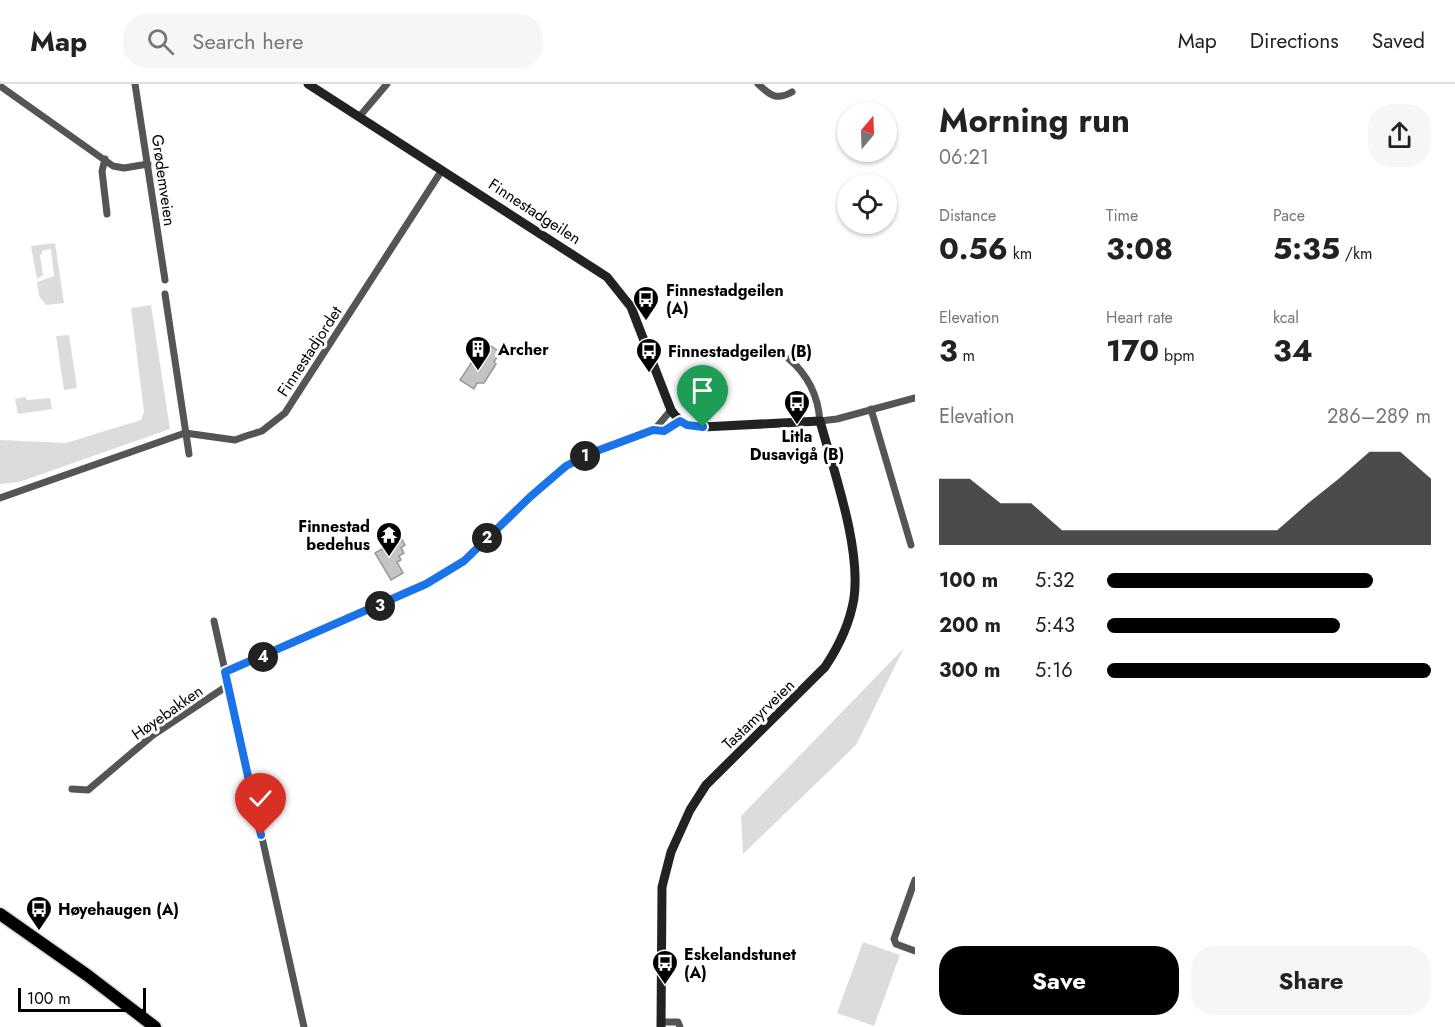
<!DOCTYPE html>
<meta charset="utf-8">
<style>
:root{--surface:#fff;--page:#f6f6f6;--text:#222;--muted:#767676;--line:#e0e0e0;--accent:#000}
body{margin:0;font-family:Jost,sans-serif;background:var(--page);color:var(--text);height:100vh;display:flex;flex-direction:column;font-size:22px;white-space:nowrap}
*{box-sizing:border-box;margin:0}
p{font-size:20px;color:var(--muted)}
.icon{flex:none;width:33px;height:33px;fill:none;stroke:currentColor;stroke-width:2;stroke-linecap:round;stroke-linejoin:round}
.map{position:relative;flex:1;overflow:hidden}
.details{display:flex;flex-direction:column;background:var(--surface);width:540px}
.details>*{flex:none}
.needle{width:39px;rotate:19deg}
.fabs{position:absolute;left:837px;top:18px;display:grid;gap:12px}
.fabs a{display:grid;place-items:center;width:60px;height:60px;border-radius:50%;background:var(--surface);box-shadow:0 2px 4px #0004;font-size:30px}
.scale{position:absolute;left:18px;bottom:15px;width:128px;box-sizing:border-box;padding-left:6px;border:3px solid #000;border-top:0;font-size:16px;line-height:21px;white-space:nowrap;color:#000;-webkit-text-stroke:4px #fff;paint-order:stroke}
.pin{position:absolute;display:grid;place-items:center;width:51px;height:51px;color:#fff;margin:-62px -26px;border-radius:50% 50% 50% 0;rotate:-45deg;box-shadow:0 0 6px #0007}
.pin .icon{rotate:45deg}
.km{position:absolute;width:30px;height:30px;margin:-15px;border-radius:50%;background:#222;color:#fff;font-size:16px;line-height:30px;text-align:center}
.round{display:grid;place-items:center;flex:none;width:63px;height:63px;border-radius:24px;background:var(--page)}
.headline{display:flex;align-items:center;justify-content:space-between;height:102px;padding:0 24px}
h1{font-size:33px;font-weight:700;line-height:45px}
.figures{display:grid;grid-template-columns:repeat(3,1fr);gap:9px;height:102px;padding:6px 24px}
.figures div{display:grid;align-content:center}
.figures b{font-size:30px;font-weight:700}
.figures small{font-size:16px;font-weight:400}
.figures p{font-size:16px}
.chart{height:168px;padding:12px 24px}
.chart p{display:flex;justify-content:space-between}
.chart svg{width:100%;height:108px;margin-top:6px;fill:var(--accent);opacity:.7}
.action{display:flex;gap:12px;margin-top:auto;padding:12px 24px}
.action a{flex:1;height:69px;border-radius:24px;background:var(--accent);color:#fff;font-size:24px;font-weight:700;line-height:69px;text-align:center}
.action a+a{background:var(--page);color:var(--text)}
ul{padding:0 24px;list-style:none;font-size:20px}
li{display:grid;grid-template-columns:96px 72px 1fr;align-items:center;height:45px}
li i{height:15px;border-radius:8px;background:var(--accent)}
header{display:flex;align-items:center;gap:36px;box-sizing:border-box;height:84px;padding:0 30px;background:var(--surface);border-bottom:2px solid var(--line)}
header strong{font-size:28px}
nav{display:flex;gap:33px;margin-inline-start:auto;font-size:21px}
.search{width:420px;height:54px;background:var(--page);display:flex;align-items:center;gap:15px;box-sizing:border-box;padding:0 21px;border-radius:24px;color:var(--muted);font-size:22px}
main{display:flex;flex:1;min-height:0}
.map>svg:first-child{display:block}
.green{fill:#dcdcdc}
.building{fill:#c4c4c4;stroke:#999;stroke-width:1.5}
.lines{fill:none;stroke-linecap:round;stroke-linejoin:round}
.trunk-casing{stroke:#dbdbdb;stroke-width:15}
.minor{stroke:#555;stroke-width:7}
.secondary{stroke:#222;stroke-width:9}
.trunk{stroke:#000;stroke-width:12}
.route-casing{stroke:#fff;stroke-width:12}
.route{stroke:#1a73e8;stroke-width:8}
.labels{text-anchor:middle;stroke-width:6;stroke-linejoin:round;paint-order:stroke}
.street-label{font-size:16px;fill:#000;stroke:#fff}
.poi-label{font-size:16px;font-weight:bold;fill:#000;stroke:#fff;text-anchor:start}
</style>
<header>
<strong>Map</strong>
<div class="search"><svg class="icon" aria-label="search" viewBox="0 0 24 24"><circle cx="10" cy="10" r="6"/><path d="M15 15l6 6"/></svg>Search here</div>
<nav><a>Map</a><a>Directions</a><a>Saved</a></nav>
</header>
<main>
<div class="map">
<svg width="915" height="943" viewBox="0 0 915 943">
<rect width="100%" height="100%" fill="#fff"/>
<path class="green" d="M55,159L64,219L46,221L39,212L37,198L54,192L51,165L42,167V170L40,171L43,191L37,195L31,162Z
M151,221L170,345L19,398L0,400V356L66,359L141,336L144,328L131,224Z
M69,251L77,304L64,306L56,252Z
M25,313L27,316L50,314L52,325L18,330L15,315Z
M904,564L856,661L743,770L741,732Z
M863,858L900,871L874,942L837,929Z"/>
<path class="building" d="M485,258L500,268L494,278L496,280L484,299H477L474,305L460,296Z
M401,454L405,461L401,464L404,469L399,472L401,476L397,478L403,489L391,496L375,469Z"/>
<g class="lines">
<defs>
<path id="trunk" d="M0,830L87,891L155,943"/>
</defs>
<use href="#trunk" class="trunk-casing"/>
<path class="minor" d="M135,0L165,196
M758,0C770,11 776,17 792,8
M0,2L113,82L124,84L148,80
M359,33L387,0
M105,75L102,87L107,130
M165,210L189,370
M789,275C808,291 818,312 820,337L837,335L915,314
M871,325L911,461
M655,345L671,326
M0,414L185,349L235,356L246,352L262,347L285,329L442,86
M214,537L304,943
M225,588L426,500L464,477L530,413L566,382L618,358L655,345L664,347L679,337
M72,705L88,706L153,651L227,602
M915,796L894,855L896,860L915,867
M661,938H678L680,943"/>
<path class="secondary" d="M308,0L607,193L631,223L671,326C680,339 688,343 703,343L820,337C834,388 861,463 854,514C850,539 839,562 825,583L706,701L690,726L671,768L662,803L661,943"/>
<use href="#trunk" class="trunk"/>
</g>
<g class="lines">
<defs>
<path id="route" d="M261,751L225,588L426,500L464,477L530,413L566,382L594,368L653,346L664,347L680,337L687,341L703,343"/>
</defs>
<use href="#route" class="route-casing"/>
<use href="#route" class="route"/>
</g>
<defs>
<symbol id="bus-pin" viewBox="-11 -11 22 30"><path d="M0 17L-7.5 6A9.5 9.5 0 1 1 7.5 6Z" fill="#000" stroke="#fff"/><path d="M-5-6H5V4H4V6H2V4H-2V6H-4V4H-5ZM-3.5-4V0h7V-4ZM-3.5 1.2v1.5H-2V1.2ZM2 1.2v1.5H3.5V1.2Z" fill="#fff"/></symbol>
<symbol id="building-pin" viewBox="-11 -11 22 30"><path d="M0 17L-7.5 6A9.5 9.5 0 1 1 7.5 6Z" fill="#000" stroke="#fff"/><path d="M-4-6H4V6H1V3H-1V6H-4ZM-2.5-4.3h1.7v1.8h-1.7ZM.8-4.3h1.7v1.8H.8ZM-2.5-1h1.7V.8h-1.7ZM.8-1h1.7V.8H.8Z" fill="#fff"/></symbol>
<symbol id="temple-pin" viewBox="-11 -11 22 30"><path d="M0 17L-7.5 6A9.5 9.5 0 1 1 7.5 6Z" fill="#000" stroke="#fff"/><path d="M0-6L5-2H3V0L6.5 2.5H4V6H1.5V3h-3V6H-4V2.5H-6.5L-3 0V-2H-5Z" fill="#fff"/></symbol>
</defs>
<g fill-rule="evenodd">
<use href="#bus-pin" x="631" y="200" width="30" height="40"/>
<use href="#building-pin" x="463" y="250" width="30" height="40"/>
<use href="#bus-pin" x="634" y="252" width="30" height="40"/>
<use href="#bus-pin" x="782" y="304" width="30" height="40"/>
<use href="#temple-pin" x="374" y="436" width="30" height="40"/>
<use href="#bus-pin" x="24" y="810" width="30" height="40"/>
<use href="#bus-pin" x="650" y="864" width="30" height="40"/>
</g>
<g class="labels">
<g class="street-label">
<text transform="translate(164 96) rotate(82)" y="6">Grødemveien</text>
<text transform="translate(535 127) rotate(33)" y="6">Finnestadgeilen</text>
<text transform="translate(309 267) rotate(-57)" y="6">Finnestadjordet</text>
<text transform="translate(167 628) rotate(-35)" y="6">Høyebakken</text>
<text transform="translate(758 630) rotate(-44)" y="6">Tastamyrveien</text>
</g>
<g class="poi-label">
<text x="666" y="212">Finnestadgeilen<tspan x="666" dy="18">(A)</tspan></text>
<text x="498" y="271">Archer</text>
<text x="668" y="273">Finnestadgeilen (B)</text>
<text x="797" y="358" text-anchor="middle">Litla<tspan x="797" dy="18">Dusavigå (B)</tspan></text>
<text x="370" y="448" text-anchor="end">Finnestad<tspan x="370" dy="18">bedehus</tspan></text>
<text x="58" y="831">Høyehaugen (A)</text>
<text x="684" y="876">Eskelandstunet<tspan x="684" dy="18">(A)</tspan></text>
</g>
</g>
</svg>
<div class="fabs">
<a><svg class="needle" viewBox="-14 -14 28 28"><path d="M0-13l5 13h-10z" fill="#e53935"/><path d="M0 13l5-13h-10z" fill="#767676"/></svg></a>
<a><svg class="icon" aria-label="locate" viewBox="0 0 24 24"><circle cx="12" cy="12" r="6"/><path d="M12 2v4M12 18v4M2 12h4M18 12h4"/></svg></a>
</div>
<div class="scale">100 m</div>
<div class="pin" style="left:703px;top:343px;background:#1e9e55"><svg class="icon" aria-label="arrive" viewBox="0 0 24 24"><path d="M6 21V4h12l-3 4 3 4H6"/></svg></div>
<div class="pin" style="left:261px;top:751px;background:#d93025"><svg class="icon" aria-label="check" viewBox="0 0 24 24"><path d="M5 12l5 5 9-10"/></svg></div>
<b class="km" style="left:585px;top:372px">1</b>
<b class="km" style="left:487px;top:454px">2</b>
<b class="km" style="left:380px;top:522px">3</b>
<b class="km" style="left:263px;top:573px">4</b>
</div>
<section class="details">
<div class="headline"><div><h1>Morning run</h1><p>06:21</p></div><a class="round"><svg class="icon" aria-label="share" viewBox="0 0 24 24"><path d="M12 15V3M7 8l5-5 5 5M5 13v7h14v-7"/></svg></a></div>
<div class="figures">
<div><p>Distance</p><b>0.56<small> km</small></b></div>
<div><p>Time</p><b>3:08</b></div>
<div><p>Pace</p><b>5:35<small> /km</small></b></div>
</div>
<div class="figures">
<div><p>Elevation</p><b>3<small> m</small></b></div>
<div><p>Heart rate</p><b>170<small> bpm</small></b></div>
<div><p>kcal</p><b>34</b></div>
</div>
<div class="chart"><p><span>Elevation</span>286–289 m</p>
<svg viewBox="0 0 160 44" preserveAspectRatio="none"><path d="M0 44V17L10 17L20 27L30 27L40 38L50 38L60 38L70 38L80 38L90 38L100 38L110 38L120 27L130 17L140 6L150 6L160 17V44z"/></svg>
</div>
<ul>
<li><b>100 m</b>5:32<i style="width:82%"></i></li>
<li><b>200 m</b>5:43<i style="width:72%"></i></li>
<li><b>300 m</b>5:16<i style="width:100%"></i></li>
</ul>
<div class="action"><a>Save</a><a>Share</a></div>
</section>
</main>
